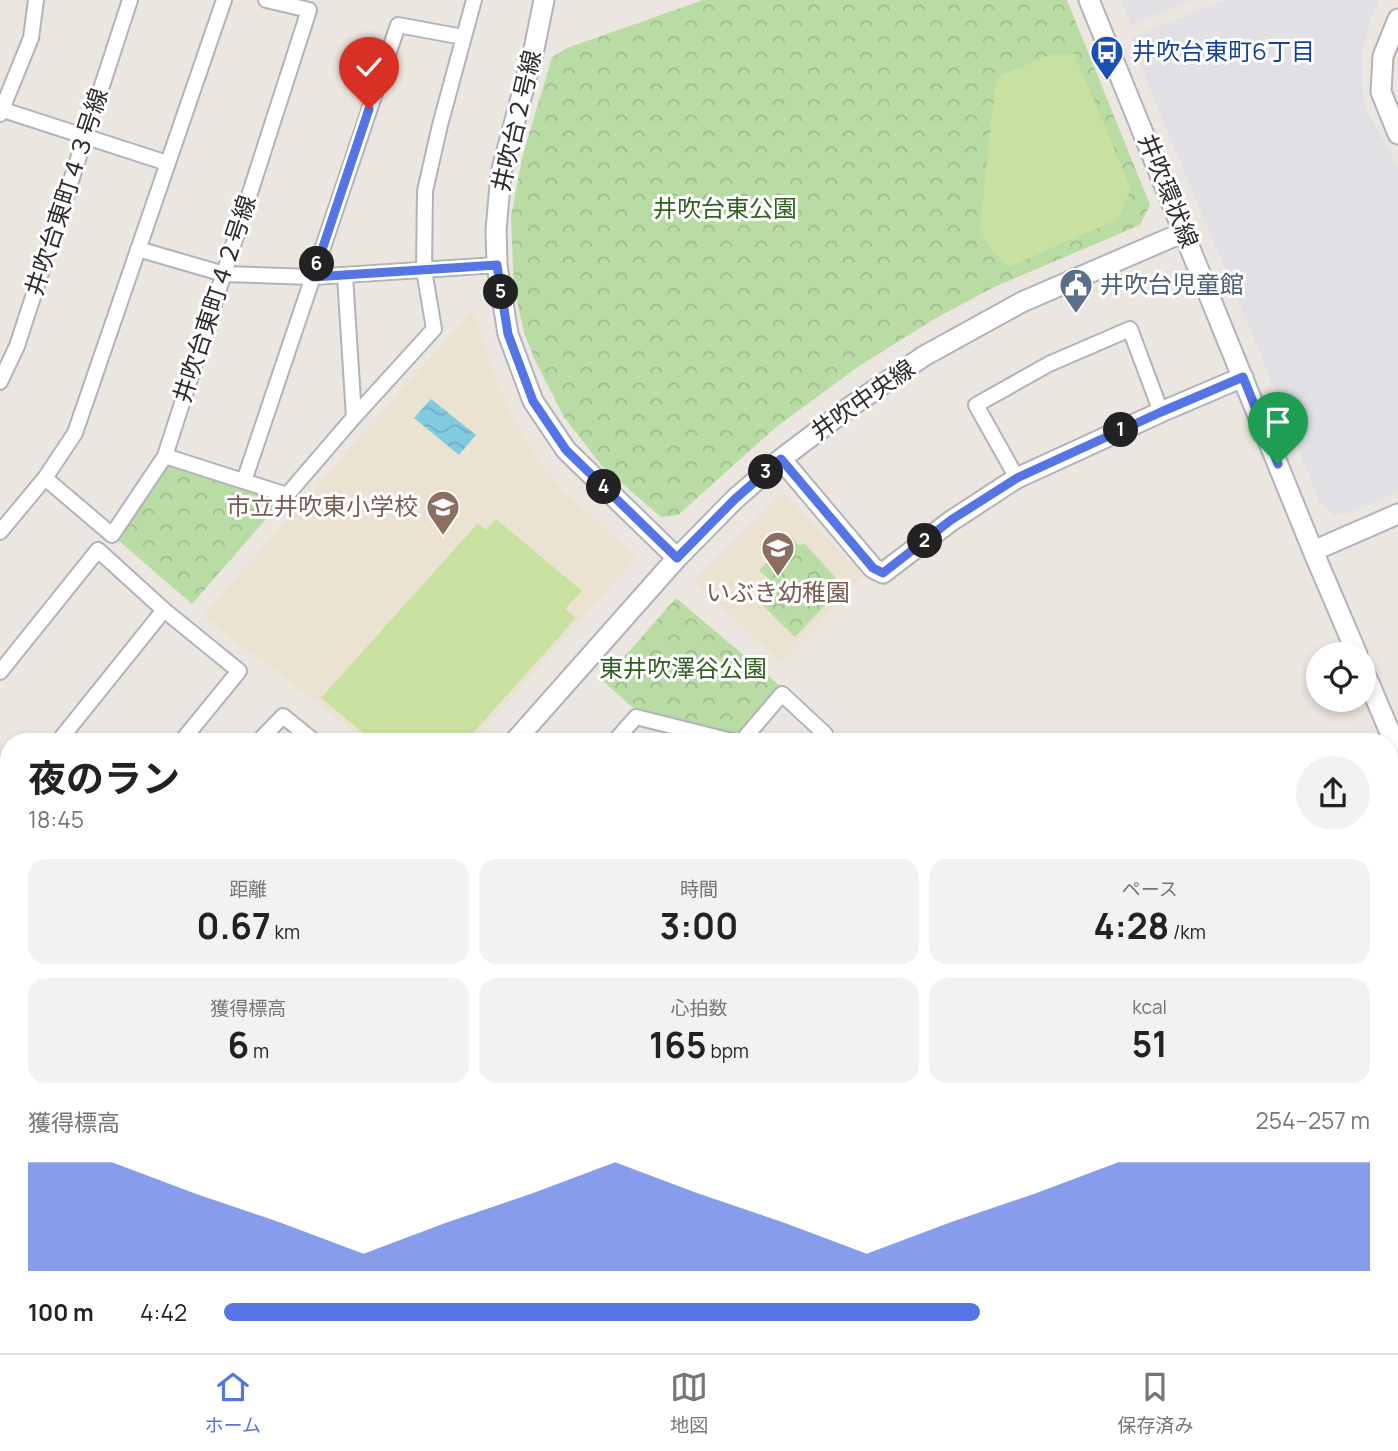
<!DOCTYPE html>
<html lang="ja">
<meta charset="utf-8">
<style>
:root{--surface:#fff;--page:#f2f2f2;--text:#222;--muted:#767676;--line:#e0e0e0;--accent:#5575e4}
body{margin:0;font-family:Manrope,"Noto Sans JP",sans-serif;background:var(--page);color:var(--text);height:100vh;display:flex;flex-direction:column;font-size:26px;white-space:nowrap}
*{box-sizing:border-box;margin:0}
p{font-size:23px;color:var(--muted)}
.icon{flex:none;width:38px;height:38px;fill:none;stroke:currentColor;stroke-width:2;stroke-linecap:round;stroke-linejoin:round}
.map{position:relative;flex:1;overflow:hidden}
.drawer{position:absolute;left:0px;top:733px;width:1398px;height:621px;display:flex;flex-direction:column;background:var(--surface);border-radius:28px 28px 0 0;box-shadow:0 4px 10px #0003}
.drawer>*{flex:none}
.tools{position:absolute;left:1306px;top:642px;display:grid;gap:14px}
.tools a{display:grid;place-items:center;width:70px;height:70px;border-radius:50%;background:var(--surface);box-shadow:0 4px 10px #0003;font-size:35px}
.pin{position:absolute;display:grid;place-items:center;width:60px;height:60px;color:#fff;margin:-72px -30px;border-radius:50% 50% 50% 0;rotate:-45deg;box-shadow:0 0 7px #0007}
.pin .icon{rotate:45deg}
.km{position:absolute;width:35px;height:35px;margin:-18px;border-radius:50%;background:#222;color:#fff;font-size:19px;line-height:35px;text-align:center}
.round{display:grid;place-items:center;flex:none;width:74px;height:74px;border-radius:37px;background:var(--page)}
.headline{display:flex;align-items:center;justify-content:space-between;height:119px;padding:0 28px}
h1{font-size:38px;font-weight:700;line-height:52px}
.figures{display:grid;grid-template-columns:repeat(3,1fr);gap:10px;height:119px;padding:7px 28px}
.figures div{display:grid;align-content:center;border-radius:18px;background:var(--page);text-align:center}
.figures b{font-size:35px;font-weight:700}
.figures small{font-size:19px;font-weight:400}
.figures p{font-size:19px}
.chart{height:196px;padding:14px 28px}
.chart p{display:flex;justify-content:space-between}
.chart svg{width:100%;height:126px;margin-top:7px;fill:var(--accent);opacity:.7}
ul{padding:0 28px;list-style:none;font-size:23px}
li{display:grid;grid-template-columns:112px 84px 1fr;align-items:center;height:52px}
li i{height:18px;border-radius:9px;background:var(--accent)}
.tabs{display:flex;justify-content:space-around;align-items:center;height:98px;border-top:2px solid var(--line);background:var(--surface);font-size:19px;color:var(--muted)}
.tabs a{display:grid;justify-items:center;gap:4px}
.tabs .selected{color:var(--accent)}
.map>svg:first-child{display:block}
.industrial{fill:#e1e0e5}
.education{fill:#ebe2d2}
.park{fill:url(#park-crowns)}
.pitch{fill:#c8e1a1}
.water{fill:url(#water-waves)}
.lines{fill:none;stroke-linecap:round;stroke-linejoin:round}
.street-casing{stroke:#b1b3bb;stroke-width:18}
.secondary-casing{stroke:#b1b3bb;stroke-width:23}
.street{stroke:#fff;stroke-width:14}
.secondary{stroke:#fff;stroke-width:19}
.route-casing{stroke:#fff;stroke-width:14}
.route{stroke:#5575e4;stroke-width:9}
.labels{text-anchor:middle;stroke-width:6;stroke-linejoin:round;paint-order:stroke}
.transit-label{font-size:24px;fill:#164399;stroke:#fff;text-anchor:start}
.street-label{font-size:24px;fill:#2c2c2c;stroke:#fff}
.park-label{font-size:24px;fill:#336124;stroke:#fff}
.service-label{font-size:24px;fill:#4e5e75;stroke:#fff;text-anchor:start}
.education-label{font-size:24px;fill:#785e54;stroke:#fff;text-anchor:end}
</style>
<div class="map">
<svg width="1398" height="1353" viewBox="0 0 1398 1353">
<defs>
<pattern id="park-crowns" width="20" height="18" patternUnits="userSpaceOnUse" patternTransform="scale(1.75)"><rect width="20" height="18" fill="#b9dba4"/><path d="M2 6a3 3 0 1 1 6 0M12 15a3 3 0 1 1 6 0" fill="none" stroke="#9fbc8d"/></pattern>
<pattern id="water-waves" width="16" height="10" patternUnits="userSpaceOnUse" patternTransform="scale(1.75)"><rect width="16" height="10" fill="#81cbe0"/><path d="M0 5q4-4 8 0t8 0" fill="none" stroke="#70aec0"/></pattern>
</defs>
<rect width="100%" height="100%" fill="#ece6e0"/>
<path class="industrial" d="M1121,0H1191L1131,25Z
M1225,0H1379L1370,20L1362,56L1363,92L1366,109L1398,167V492L1349,513L1335,515L1320,503L1255,340L1154,99L1130,38Z"/>
<path class="education" d="M474,308L488,358L510,411L535,456L564,492L637,557L472,742H366L273,668L240,646L203,615Z
M783,492L864,576L782,663L693,581Z"/>
<path class="park" d="M703,0H1067L1150,205L1140,225L992,288L931,321L859,366L775,428L678,515L661,517L602,466L564,417L535,360L524,333L514,287L511,217L522,158L552,57L567,48Z
M165,456L287,495L192,604L112,535Z
M792,537L798,545L805,544L843,586L795,637L755,598L770,581L759,570Z
M676,598L779,685L743,730L734,735L632,707L603,681Z"/>
<path class="pitch" d="M1055,53L1066,55L1074,53L1131,189L1118,219L1009,267C996,255 984,244 980,226L996,81L1001,75Z
M496,519L582,591L565,609L576,618L465,742H403L400,740L398,742H374L321,698L478,523L486,530Z"/>
<path class="water" d="M431,399L476,435L459,455L414,418Z"/>
<g class="lines">
<defs>
<path id="street" d="M0,109L167,163
M0,114L31,38L36,0
M138,249L224,274L313,277L497,265
M345,276L354,417
M0,382L17,346L130,0
M165,456L287,495L354,417L434,329L424,270L425,191L440,125L474,0
M45,478L112,535L165,456L309,10L266,0
M1017,478L976,405L1049,364L1130,329L1161,412
M244,481L398,25L463,37
M0,532L45,478L75,433L224,0
M0,672L98,550L164,610
M58,742L164,610L239,671L181,742
M258,742L283,716L315,742
M614,742L636,717L736,742
M741,742L782,694L825,734L822,742
M0,813L9,802
M0,853L9,860
M0,1019L9,1024
M1390,1141H1398
M0,1144L9,1113
M595,1353L596,1346
M677,1353L679,1346
M763,1353L764,1346
M848,1353L849,1346
M966,1353V1346"/>
<path id="secondary" d="M544,0L534,49L501,173L496,230L497,265L508,334L533,401L566,450L677,558
M1089,0L1313,551L1357,654
M1398,19L1383,56L1381,92L1398,134
M781,459L873,568L883,573L951,521L1017,478L1161,412L1243,377
M1313,551L1398,514
M1363,669L1398,751
M514,742L677,558L735,499L781,459L847,409L924,356L1022,302L1184,232
M1390,799L1398,796
M1390,825L1398,821
M0,940L9,946
M254,1353L256,1346
M1042,1353V1346
M1065,1353V1346"/>
</defs>
<use href="#street" class="street-casing"/>
<use href="#secondary" class="secondary-casing"/>
<use href="#street" class="street"/>
<use href="#secondary" class="secondary"/>
</g>
<g class="lines">
<defs>
<path id="route" d="M369,109L313,277L497,265L508,334L533,401L566,450L677,558L735,499L781,459L873,568L883,573L951,520L1017,478L1161,412L1243,377L1278,464"/>
</defs>
<use href="#route" class="route-casing"/>
<use href="#route" class="route"/>
</g>
<defs>
<symbol id="bus-pin" viewBox="-11 -11 22 30"><path d="M0 17L-7.5 6A9.5 9.5 0 1 1 7.5 6Z" fill="#1a4fb4" stroke="#fff"/><path d="M-5-6H5V4H4V6H2V4H-2V6H-4V4H-5ZM-3.5-4V0h7V-4ZM-3.5 1.2v1.5H-2V1.2ZM2 1.2v1.5H3.5V1.2Z" fill="#fff"/></symbol>
<symbol id="civic-pin" viewBox="-11 -11 22 30"><path d="M0 17L-7.5 6A9.5 9.5 0 1 1 7.5 6Z" fill="#5c6f8a" stroke="#fff"/><path d="M-.6-6.5H3V-4.5H.6V-3L4-1V1h2V6H-6V1h2V-1L-.6-3ZM-1.2 2.5V6h2.4V2.5Z" fill="#fff"/></symbol>
<symbol id="school-pin" viewBox="-11 -11 22 30"><path d="M0 17L-7.5 6A9.5 9.5 0 1 1 7.5 6Z" fill="#8d6e63" stroke="#fff"/><path d="M0-5L7-2L0 1L-7-2ZM-4 1L0 2.5L4 1V4Q0 6-4 4Z" fill="#fff"/></symbol>
</defs>
<g fill-rule="evenodd">
<use href="#bus-pin" x="1088" y="33" width="38" height="52"/>
<use href="#civic-pin" x="1057" y="266" width="38" height="52"/>
<use href="#school-pin" x="424" y="488" width="38" height="52"/>
<use href="#school-pin" x="759" y="529" width="38" height="52"/>
</g>
<g class="labels">
<g class="transit-label">
<text x="1132" y="60">井吹台東町6丁目</text>
</g>
<g class="street-label">
<text transform="translate(517 121) rotate(-77)" y="8">井吹台２号線</text>
<text transform="translate(1168 191) rotate(68)" y="8">井吹環状線</text>
<text transform="translate(67 192) rotate(-72)" y="8">井吹台東町４３号線</text>
<text transform="translate(215 299) rotate(-72)" y="8">井吹台東町４２号線</text>
<text transform="translate(863 400) rotate(-35)" y="8">井吹中央線</text>
</g>
<g class="park-label">
<text x="725" y="217">井吹台東公園</text>
<text x="683" y="677">東井吹澤谷公園</text>
</g>
<g class="service-label">
<text x="1100" y="293">井吹台児童館</text>
</g>
<g class="education-label">
<text x="418" y="515">市立井吹東小学校</text>
<text x="778" y="601" text-anchor="middle">いぶき幼稚園</text>
</g>
</g>
</svg>
<div class="tools">
<a><svg class="icon" aria-label="locate" viewBox="0 0 24 24"><circle cx="12" cy="12" r="6"/><path d="M12 2v4M12 18v4M2 12h4M18 12h4"/></svg></a>
</div>
<div class="pin" style="left:1278px;top:464px;background:#1e9e55"><svg class="icon" aria-label="arrive" viewBox="0 0 24 24"><path d="M6 21V4h12l-3 4 3 4H6"/></svg></div>
<div class="pin" style="left:369px;top:109px;background:#d93025"><svg class="icon" aria-label="check" viewBox="0 0 24 24"><path d="M5 12l5 5 9-10"/></svg></div>
<b class="km" style="left:1121px;top:430px">1</b>
<b class="km" style="left:925px;top:541px">2</b>
<b class="km" style="left:766px;top:472px">3</b>
<b class="km" style="left:604px;top:487px">4</b>
<b class="km" style="left:501px;top:292px">5</b>
<b class="km" style="left:317px;top:264px">6</b>
<section class="drawer">
<div class="headline"><div><h1>夜のラン</h1><p>18:45</p></div><a class="round"><svg class="icon" aria-label="share" viewBox="0 0 24 24"><path d="M12 15V3M7 8l5-5 5 5M5 13v7h14v-7"/></svg></a></div>
<div class="figures">
<div><p>距離</p><b>0.67<small> km</small></b></div>
<div><p>時間</p><b>3:00</b></div>
<div><p>ペース</p><b>4:28<small> /km</small></b></div>
</div>
<div class="figures">
<div><p>獲得標高</p><b>6<small> m</small></b></div>
<div><p>心拍数</p><b>165<small> bpm</small></b></div>
<div><p>kcal</p><b>51</b></div>
</div>
<div class="chart"><p><span>獲得標高</span>254–257 m</p>
<svg viewBox="0 0 160 44" preserveAspectRatio="none"><path d="M0 44V6L10 6L20 17L30 27L40 38L50 27L60 17L70 6L80 17L90 27L100 38L110 27L120 17L130 6L140 6L150 6L160 6V44z"/></svg>
</div>
<ul>
<li><b>100 m</b>4:42<i style="width:66%"></i></li>
</ul>
</section>
</div>
<nav class="tabs">
<a class="selected"><svg class="icon" aria-label="home" viewBox="0 0 24 24"><path d="M3 11l9-7 9 7M6 9v11h12V9"/></svg>ホーム</a>
<a><svg class="icon" aria-label="map" viewBox="0 0 24 24"><path d="M3 6l6-2 6 2 6-2v14l-6 2-6-2-6 2zM9 4v14M15 6v14"/></svg>地図</a>
<a><svg class="icon" aria-label="saved" viewBox="0 0 24 24"><path d="M7 4h10v16l-5-4-5 4z"/></svg>保存済み</a>
</nav>
